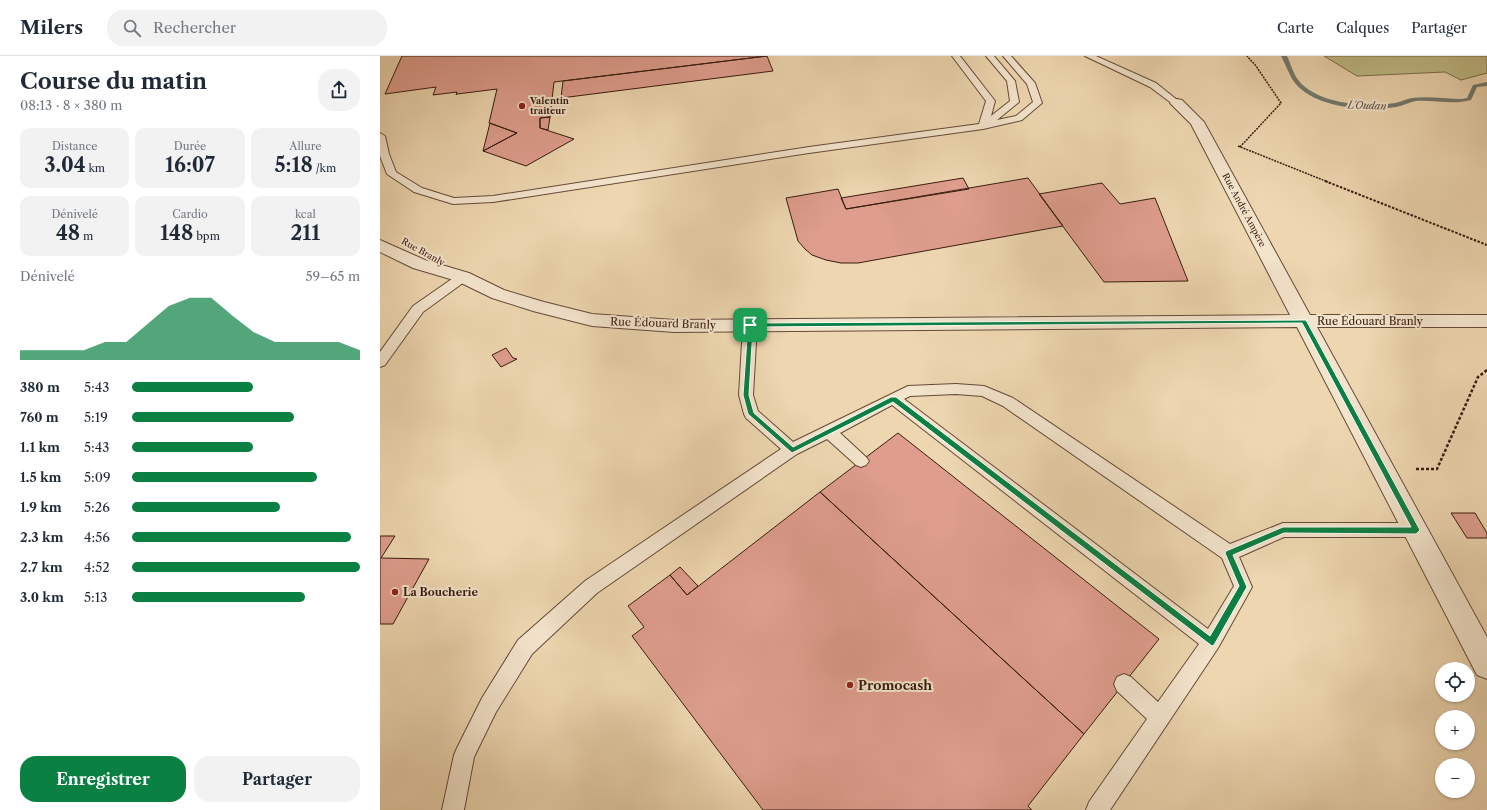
<!DOCTYPE html>
<html lang="fr">
<meta charset="utf-8">
<style>
:root{--surface:#fff;--page:#f2f2f3;--text:#1f2937;--muted:#747a83;--line:#e0e1e3;--accent:#0b8043}
body{margin:0;font-family:"Libre Caslon Text",serif;background:var(--page);color:var(--text);height:100vh;display:flex;flex-direction:column;font-size:15px;white-space:nowrap}
*{box-sizing:border-box;margin:0}
p{font-size:13px;color:var(--muted)}
.icon{flex:none;width:22px;height:22px;fill:none;stroke:currentColor;stroke-width:2;stroke-linecap:round;stroke-linejoin:round}
.map{position:relative;flex:1;overflow:hidden}
.side{display:flex;flex-direction:column;background:var(--surface);width:380px}
.side>*{flex:none}
.buttons{position:absolute;left:1055px;top:606px;display:grid;gap:8px}
.buttons a{display:grid;place-items:center;width:40px;height:40px;border-radius:50%;background:var(--surface);box-shadow:0 1px 3px #0004;font-size:20px}
.pin{position:absolute;display:grid;place-items:center;width:34px;height:34px;color:#fff;margin:-17px;border-radius:8px;box-shadow:0 2px 6px #0006}
.round{display:grid;place-items:center;flex:none;width:42px;height:42px;border-radius:16px;background:var(--page)}
.overview{display:flex;align-items:center;justify-content:space-between;height:68px;padding:0 20px}
h1{font-size:22px;font-weight:700;line-height:30px}
.metrics{display:grid;grid-template-columns:repeat(3,1fr);gap:6px;height:68px;padding:4px 20px}
.metrics div{display:grid;align-content:center;border-radius:10px;background:var(--page);text-align:center}
.metrics b{font-size:20px;font-weight:700}
.metrics small{font-size:11px;font-weight:400}
.metrics p{font-size:11px}
.chart{height:112px;padding:8px 20px}
.chart p{display:flex;justify-content:space-between}
.chart svg{width:100%;height:72px;margin-top:4px;fill:var(--accent);opacity:.7}
.primary-button{display:flex;gap:8px;margin-top:auto;padding:8px 20px}
.primary-button a{flex:1;height:46px;border-radius:16px;background:var(--accent);color:#fff;font-size:16px;font-weight:700;line-height:46px;text-align:center}
.primary-button a+a{background:var(--page);color:var(--text)}
ul{padding:0 20px;list-style:none;font-size:13px}
li{display:grid;grid-template-columns:64px 48px 1fr;align-items:center;height:30px}
li i{height:10px;border-radius:5px;background:var(--accent)}
header{display:flex;align-items:center;gap:24px;box-sizing:border-box;height:56px;padding:0 20px;background:var(--surface);border-bottom:1px solid var(--line)}
header strong{font-size:19px}
nav{display:flex;gap:22px;margin-inline-start:auto;font-size:14px}
.search{width:280px;height:36px;background:var(--page);display:flex;align-items:center;gap:10px;box-sizing:border-box;padding:0 14px;border-radius:16px;color:var(--muted);font-size:15px}
main{display:flex;flex:1;min-height:0}
.map>svg:first-child{display:block}
.green{fill:#c0bc86;stroke:#7c6c4b}
.lines{fill:none;stroke-linecap:round;stroke-linejoin:round}
.stream{fill:#737a6f;fill-rule:evenodd}
.building{fill:#de9d8d;stroke:#391c10}
.service-casing{stroke:#664a38;stroke-width:2}
.minor-casing{stroke:#664a38;stroke-width:2}
.path-far2{stroke:#391c10;stroke-width:1.5;stroke-dasharray:2 1;stroke-linecap:butt}
.path-far1{stroke:#391c10;stroke-width:2;stroke-dasharray:2.5 1.5;stroke-linecap:butt}
.path{stroke:#391c10;stroke-width:2.5;stroke-dasharray:3 2;stroke-linecap:butt}
.service{fill:#f3e4cc;fill-rule:evenodd}
.minor{fill:#f3e4cc;fill-rule:evenodd}
.route{fill:#0b8043;stroke:#fff;fill-rule:evenodd}
.poi-dot{fill:#8f2418;stroke:#f3e4cc;stroke-width:1.5}
.labels{text-anchor:middle;stroke-width:4;stroke-linejoin:round;paint-order:stroke}
.far-poi-label{font-size:9px;font-weight:bold;fill:#391c10;stroke:#f3e4cc;text-anchor:start}
.far-street-label{font-size:9px;fill:#391c10;stroke:#f3e4cc}
.far-water-label{font-size:10px;font-style:italic;fill:#564b40;stroke:#f3e4cc}
.street-label{font-size:11px;fill:#391c10;stroke:#f3e4cc}
.poi-label{font-size:11px;font-weight:bold;fill:#391c10;stroke:#f3e4cc;text-anchor:start}
.near-poi-label{font-size:13px;font-weight:bold;fill:#391c10;stroke:#f3e4cc;text-anchor:start}
</style>
<header>
<strong>Milers</strong>
<div class="search"><svg class="icon" aria-label="search" viewBox="0 0 24 24"><circle cx="10" cy="10" r="6"/><path d="M15 15l6 6"/></svg>Rechercher</div>
<nav><a>Carte</a><a>Calques</a><a>Partager</a></nav>
</header>
<main>
<section class="side">
<div class="overview"><div><h1>Course du matin</h1><p>08:13 · 8 × 380 m</p></div><a class="round"><svg class="icon" aria-label="share" viewBox="0 0 24 24"><path d="M12 15V3M7 8l5-5 5 5M5 13v7h14v-7"/></svg></a></div>
<div class="metrics">
<div><p>Distance</p><b>3.04<small> km</small></b></div>
<div><p>Durée</p><b>16:07</b></div>
<div><p>Allure</p><b>5:18<small> /km</small></b></div>
</div>
<div class="metrics">
<div><p>Dénivelé</p><b>48<small> m</small></b></div>
<div><p>Cardio</p><b>148<small> bpm</small></b></div>
<div><p>kcal</p><b>211</b></div>
</div>
<div class="chart"><p><span>Dénivelé</span>59–65 m</p>
<svg viewBox="0 0 160 44" preserveAspectRatio="none"><path d="M0 44V38L10 38L20 38L30 38L40 33L50 33L60 22L70 11L80 6L90 6L100 17L110 27L120 33L130 33L140 33L150 33L160 38V44z"/></svg>
</div>
<ul>
<li><b>380 m</b>5:43<i style="width:53%"></i></li>
<li><b>760 m</b>5:19<i style="width:71%"></i></li>
<li><b>1.1 km</b>5:43<i style="width:53%"></i></li>
<li><b>1.5 km</b>5:09<i style="width:81%"></i></li>
<li><b>1.9 km</b>5:26<i style="width:65%"></i></li>
<li><b>2.3 km</b>4:56<i style="width:96%"></i></li>
<li><b>2.7 km</b>4:52<i style="width:100%"></i></li>
<li><b>3.0 km</b>5:13<i style="width:76%"></i></li>
</ul>
<div class="primary-button"><a>Enregistrer</a><a>Partager</a></div>
</section>
<div class="map">
<svg width="1107" height="754" viewBox="0 0 1107 754">
<rect width="100%" height="100%" fill="#edd6b0"/>
<filter id="stains"><feTurbulence type="fractalNoise" baseFrequency=".005" numOctaves="4"/><feColorMatrix values="0 0 0 0 .2 0 0 0 0 .09 0 0 0 0 .02 0 0 0 .5 -.17"/></filter>
<radialGradient id="worn" r=".72"><stop offset=".6" stop-color="#630" stop-opacity="0"/><stop offset="1" stop-color="#630" stop-opacity=".3"/></radialGradient>
<path class="green" d="M944,0H1107V17L1081,24L1065,16L977,20Z"/>
<g class="lines">
<path class="stream" d="M901,0H907C911,8 913,18 919,25C938,48 987,52 1015,47C1021,46 1026,43 1032,42C1049,40 1065,43 1082,43L1087,42L1093,29L1107,26V30L1097,31L1091,44C1073,49 1055,44 1036,45C1029,46 1023,50 1016,51C987,56 935,52 915,27C909,19 906,9 901,0Z"/>
</g>
<path class="building" d="M22,0H387L174,26L170,61L160,62V72L194,83L146,110L103,95L137,77L109,67L117,33L77,38L76,39L77,36L53,39L56,31L5,38Z
M387,0L393,15L181,42L183,25Z
M170,61L168,74L160,72V62Z
M110,67L137,77L103,95Z
M583,122L589,133L466,153L461,142Z
M648,122L683,170L478,207H461L446,204L432,199L425,193L418,185L406,142L458,133L466,153Z
M722,127L740,148L775,142L808,225L724,226L659,138Z
M126,292L133,302L137,303L121,311L112,299Z
M518,377L779,583L704,678L440,436Z
M440,436L704,678L648,750L652,754H383L252,580L264,571L248,550L290,519L307,539Z
M1071,457H1095L1107,477V482H1087Z
M0,480H15L1,502L49,503L13,568H0Z
M300,511L318,530L307,539L290,519Z"/>
<g class="lines">
<defs>
<path id="service" d="M572,0H580L615,45L611,60L630,45L627,25L606,0H614L635,25L639,46L617,64L636,60L653,46L647,28L623,0H631L655,27L662,47L642,64L603,73L429,97L113,146L73,148L34,136L7,118L0,100V77L5,80L9,98L16,116L42,132L74,142L113,140L429,91L599,68L606,45Z
M705,0H716L776,27L801,47L800,49H794L770,31Z
M83,217L87,218L89,221L87,224L43,256L5,309L0,311V296L33,250L79,218Z
M370,265L375,266L377,269L373,339L378,355L413,386L528,330L576,328L604,330L633,342L850,488L903,467H1036L1042,469L1044,474L1042,479L1036,481H904L859,501L872,531L838,592L730,754H706L709,746L767,663L737,635L734,628L737,621L744,618L751,621L778,646L819,588L512,349L460,377L486,401L489,405L486,409L481,411L476,409L447,383L417,398L217,537L152,598L116,656L94,701L84,754H62L74,699L77,692L102,642L138,584L205,525L401,393L366,362L364,358L359,339L363,269L365,266ZM576,338L602,340L623,350L842,502L854,530L828,573L524,343L530,340Z"/>
<path id="minor" d="M797,43L802,44L824,66L930,259H1107V271H937L1107,581V623L1097,619L917,271L294,276L212,270L153,255L112,242L77,225L33,212L0,196V184L45,204L89,217L124,234L164,246L212,258L294,264L910,259L811,68L790,47L792,44Z"/>
</defs>
<use href="#service" class="service-casing"/>
<use href="#minor" class="minor-casing"/>
<path class="path-far2" d="M858,90L948,126
M860,91L901,47L876,10L867,0"/>
<path class="path-far1" d="M945,125L1107,189"/>
<path class="path" d="M1036,413H1057L1098,321L1107,314"/>
<use href="#service" class="service"/>
<use href="#minor" class="minor"/>
</g>
<path class="route" d="M926,264L1040,474L1036,478L904,477L853,499L867,531L834,589L832,590L513,346L412,397L368,358L363,339L368,269L370,267ZM922,267L1031,471H903L846,495L845,497L859,530L830,580L516,341H511L413,391L374,357L369,339L373,271Z"/>
<g class="poi-dot">
<circle cx="142" cy="50" r="4"/>
<circle cx="15" cy="536" r="4"/>
<circle cx="470" cy="629" r="4"/>
</g>
<g class="labels">
<g class="far-poi-label">
<text x="150" y="48">Valentin<tspan x="150" dy="10">traiteur</tspan></text>
</g>
<g class="far-street-label">
<text transform="translate(864 154) rotate(62)" y="3">Rue André Ampère</text>
<text transform="translate(43 196) rotate(29)" y="3">Rue Branly</text>
</g>
<g class="far-water-label">
<text transform="translate(987 49) rotate(2)" y="4">L'Oudan</text>
</g>
<g class="street-label">
<text x="990" y="269">Rue Édouard Branly</text>
<text transform="translate(283 267) rotate(2)" y="4">Rue Édouard Branly</text>
</g>
<g class="poi-label">
<text x="23" y="540">La Boucherie</text>
</g>
<g class="near-poi-label">
<text x="478" y="634">Promocash</text>
</g>
</g>
<rect width="100%" height="100%" filter="url(#stains)"/>
<rect width="100%" height="100%" fill="url(#worn)"/>
</svg>
<div class="buttons">
<a><svg class="icon" aria-label="locate" viewBox="0 0 24 24"><circle cx="12" cy="12" r="6"/><path d="M12 2v4M12 18v4M2 12h4M18 12h4"/></svg></a>
<a>+</a>
<a>−</a>
</div>
<div class="pin" style="left:370px;top:269px;background:#1e9e55"><svg class="icon" aria-label="arrive" viewBox="0 0 24 24"><path d="M6 21V4h12l-3 4 3 4H6"/></svg></div>
</div>
</main>
